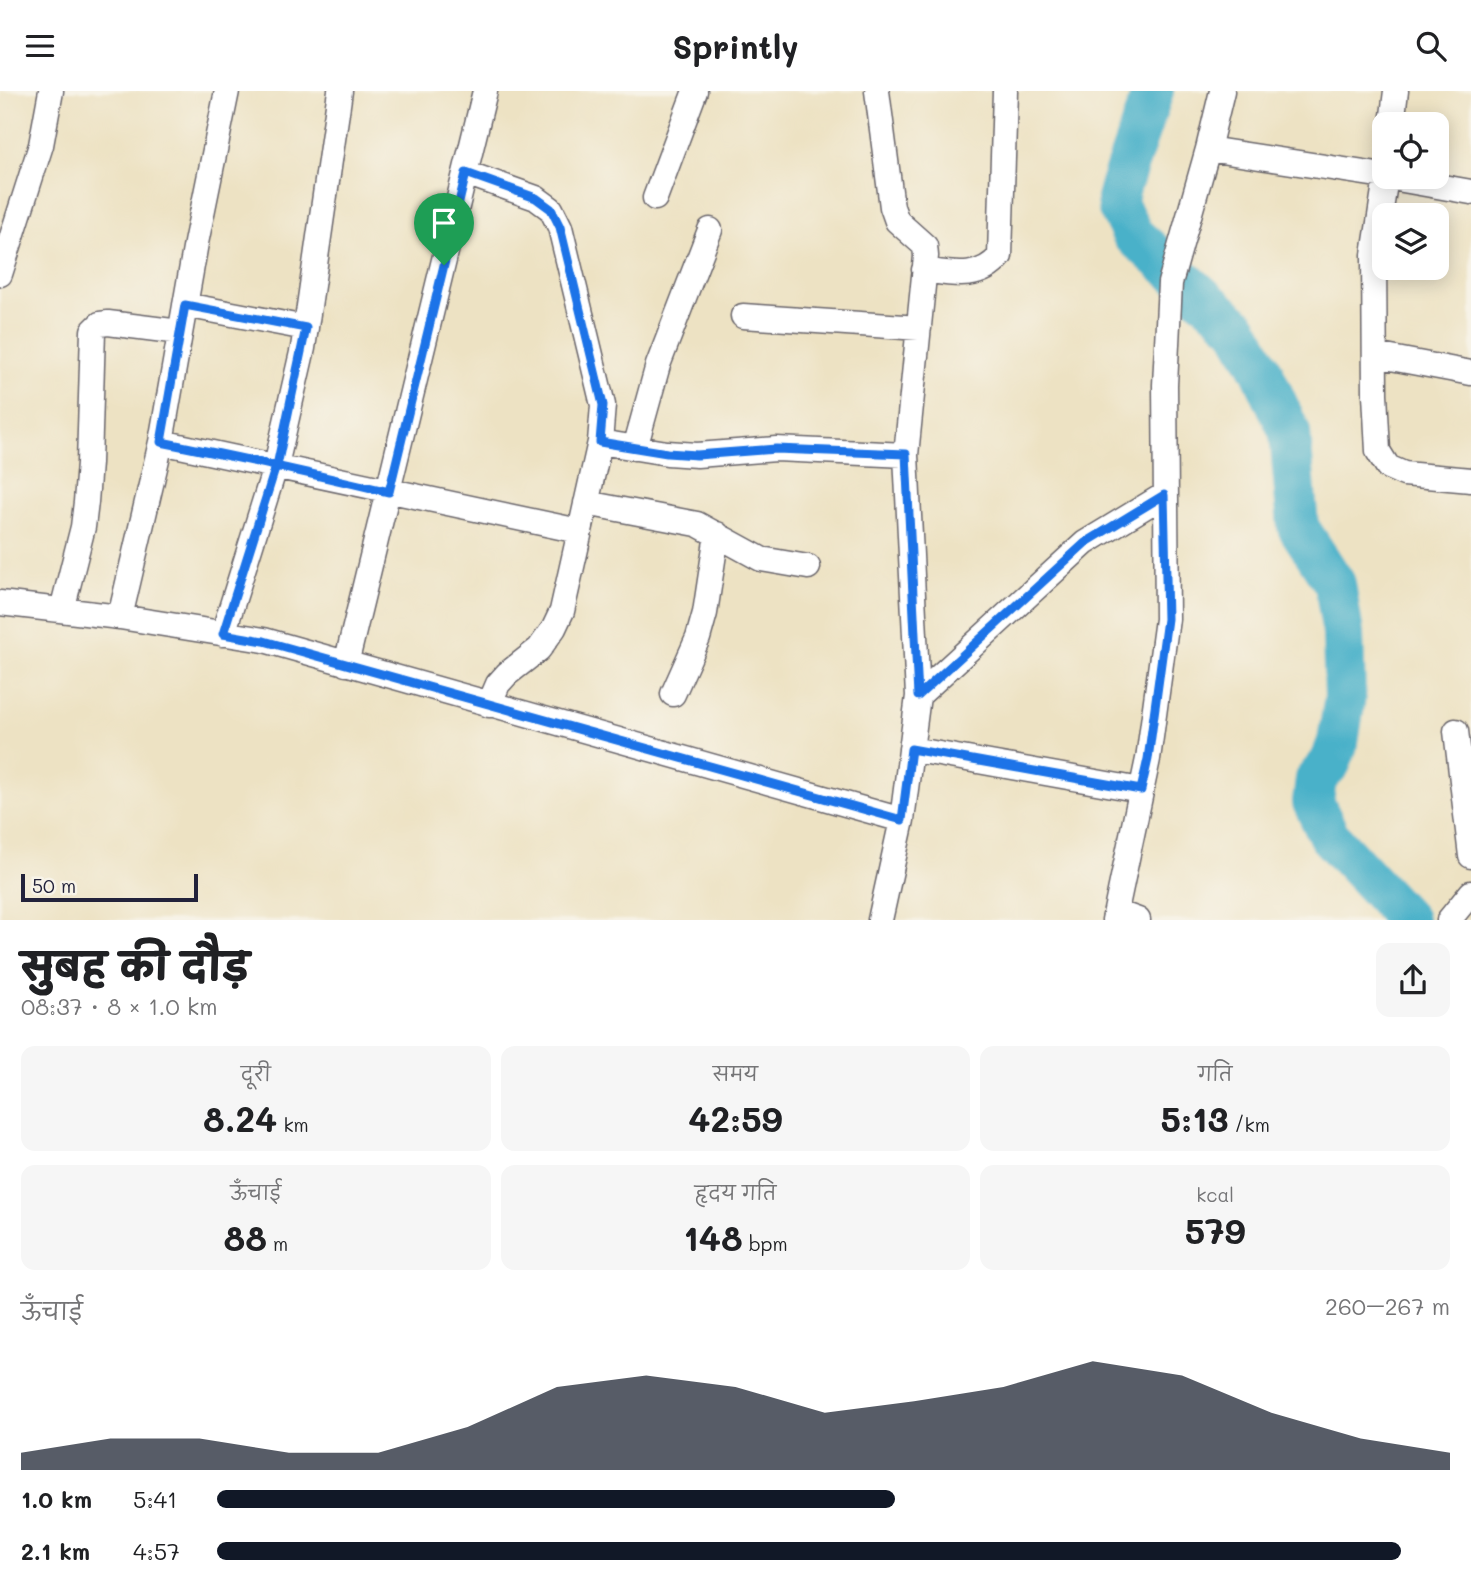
<!DOCTYPE html>
<html lang="hi">
<meta charset="utf-8">
<style>
:root{--surface:#fff;--page:#f6f6f6;--text:#202124;--muted:#757577;--accent:#111827}
body{margin:0;font-family:Mali,"Playpen Sans Deva",sans-serif;background:var(--page);color:var(--text);height:100vh;display:flex;flex-direction:column;font-size:26px;white-space:nowrap}
*{box-sizing:border-box;margin:0}
p{font-size:23px;color:var(--muted)}
.icon{flex:none;width:38px;height:38px;fill:none;stroke:currentColor;stroke-width:2;stroke-linecap:round;stroke-linejoin:round}
.map{position:relative;height:829px;overflow:hidden}
.side{display:flex;flex-direction:column;background:var(--surface);flex:1}
.side>*{flex:none}
.controls{position:absolute;left:1372px;top:21px;display:grid;gap:14px}
.controls a{display:grid;place-items:center;width:77px;height:77px;border-radius:14px;background:var(--surface);box-shadow:0 4px 18px #0003;font-size:35px}
.scale{position:absolute;left:21px;bottom:18px;width:177px;box-sizing:border-box;padding-left:7px;border:4px solid #22223b;border-top:0;font-size:19px;line-height:24px;white-space:nowrap;color:#22223b;-webkit-text-stroke:5px #f7f3e8;paint-order:stroke}
.pin{position:absolute;display:grid;place-items:center;width:60px;height:60px;color:#fff;margin:-72px -30px;border-radius:50% 50% 50% 0;rotate:-45deg;box-shadow:0 0 7px #0007}
.pin .icon{rotate:45deg}
.round{display:grid;place-items:center;flex:none;width:74px;height:74px;border-radius:14px;background:var(--page)}
.summary{display:flex;align-items:center;justify-content:space-between;height:119px;padding:0 21px}
h1{font-size:38px;font-weight:800;line-height:52px}
.stats{display:grid;grid-template-columns:repeat(3,1fr);gap:10px;height:119px;padding:7px 21px}
.stats div{display:grid;align-content:center;border-radius:14px;background:var(--page);text-align:center}
.stats b{font-size:35px;font-weight:800}
.stats small{font-size:19px;font-weight:400}
.stats p{font-size:19px}
.chart{height:196px;padding:14px 21px}
.chart p{display:flex;justify-content:space-between}
.chart svg{width:100%;height:126px;margin-top:7px;fill:var(--accent);opacity:.7}
ul{padding:0 21px;list-style:none;font-size:23px}
li{display:grid;grid-template-columns:112px 84px 1fr;align-items:center;height:52px}
li i{height:18px;border-radius:9px;background:var(--accent)}
header{display:flex;justify-content:space-between;align-items:center;height:91px;padding:0 21px;background:var(--surface);font-size:32px;font-weight:800}
.map>svg:first-child{display:block}
.lines{fill:none;stroke-linecap:round;stroke-linejoin:round}
.river{stroke:#4ab1c9;stroke-width:42}
.minor-casing{stroke:#69656b;stroke-width:27}
.minor{stroke:#fff;stroke-width:24}
.route-casing{stroke:#fff;stroke-width:14}
.route{stroke:#1a73e8;stroke-width:9}
</style>
<header><svg class="icon" aria-label="menu" viewBox="0 0 24 24"><path d="M4 6h16M4 12h16M4 18h16"/></svg>Sprintly<svg class="icon" aria-label="search" viewBox="0 0 24 24"><circle cx="10" cy="10" r="6"/><path d="M15 15l6 6"/></svg></header>
<div class="map">
<svg width="1471" height="829" viewBox="0 0 1471 829">
<rect width="100%" height="100%" fill="#f7f3e8"/>
<filter id="ink" filterUnits="userSpaceOnUse"><feTurbulence type="fractalNoise" baseFrequency=".0143" numOctaves="2"/><feDisplacementMap in="SourceGraphic" scale="14" xChannelSelector="R" yChannelSelector="G"/><feConvolveMatrix kernelMatrix="1 2 1 2 8 2 1 2 1" color-interpolation-filters="sRGB"/></filter>
<filter id="wash" filterUnits="userSpaceOnUse"><feTurbulence type="fractalNoise" baseFrequency=".00686" numOctaves="4" result="noise"/><feDisplacementMap in="SourceGraphic" scale="28" xChannelSelector="R" yChannelSelector="G"/><feGaussianBlur stdDeviation="1.57" result="paint"/><feColorMatrix in="noise" values="0 0 0 0 0 0 0 0 0 0 0 0 0 0 0 0 0 1.4 0 .05"/><feComposite in="paint" operator="in"/></filter>
<g filter="url(#wash)">
<rect width="100%" height="100%" fill="#ede2c3"/>
<g class="lines">
<path class="river" d="M1153,0L1121,93L1117,108L1118,115L1133,144L1238,237L1261,278L1290,342L1298,436L1335,493L1343,543L1345,605L1338,651L1330,672L1316,688L1313,711L1329,745L1407,829"/>
</g>
</g>
<g filter="url(#ink)">
<g class="lines">
<defs>
<path id="minor" d="M1392,33L1396,0
M1208,58L1384,85
M466,82L536,107L551,118L560,136L603,314L600,351L562,520L554,537L539,558L507,583L498,593L489,614
M1471,101L1386,86L1374,164L1375,303L1378,360L1388,376L1404,383L1471,389
M655,107L695,0
M924,179C952,183 980,190 1000,165L1005,0
M0,183L41,54L51,0
M185,214L306,237
M743,225L919,237
M1375,264L1471,282
M161,351L579,440
M600,351L667,362L697,364L776,358L906,364L926,165L925,155L897,130L892,116L877,0
M635,357L658,274L710,139
M586,412L697,433L761,468L808,476
M0,512L120,526L264,549L902,729L880,829
M62,519L83,436L86,411L89,372L93,240L100,233L108,232L180,241
M120,526L161,351L196,152L227,0
M223,543L277,370L303,257L340,0
M346,573L485,0
M673,603L698,547L705,522L717,443
M918,605L1085,452L1164,404
M1456,640L1471,765
M911,658L1141,699
M902,729L918,605L906,364
M1116,821L1138,829
M1114,829L1148,668L1167,528L1165,294L1170,192L1208,58L1222,0
M1449,829L1471,802"/>
</defs>
<use href="#minor" class="minor-casing"/>
<use href="#minor" class="minor"/>
</g>
</g>
<g class="lines" filter="url(#ink)">
<defs>
<path id="route" d="M444,174L389,401C313,383 237,366 161,351L185,214L306,237L278,370L276,375L223,543L264,550L902,729L911,658L1141,699L1148,668L1167,528L1164,404L1085,452L918,605L906,363L776,358L697,364L667,362L600,351L603,314L560,136L551,118L536,107L466,82L444,174"/>
</defs>
<use href="#route" class="route-casing"/>
<use href="#route" class="route"/>
</g>
</svg>
<div class="controls">
<a><svg class="icon" aria-label="locate" viewBox="0 0 24 24"><circle cx="12" cy="12" r="6"/><path d="M12 2v4M12 18v4M2 12h4M18 12h4"/></svg></a>
<a><svg class="icon" aria-label="layers" viewBox="0 0 24 24"><path d="M12 4l9 5-9 5-9-5zM3 14l9 5 9-5"/></svg></a>
</div>
<div class="scale">50 m</div>
<div class="pin" style="left:444px;top:174px;background:#1e9e55"><svg class="icon" aria-label="arrive" viewBox="0 0 24 24"><path d="M6 21V4h12l-3 4 3 4H6"/></svg></div>
</div>
<section class="side">
<div class="summary"><div><h1>सुबह की दौड़</h1><p>08:37 · 8 × 1.0 km</p></div><a class="round"><svg class="icon" aria-label="share" viewBox="0 0 24 24"><path d="M12 15V3M7 8l5-5 5 5M5 13v7h14v-7"/></svg></a></div>
<div class="stats">
<div><p>दूरी</p><b>8.24<small> km</small></b></div>
<div><p>समय</p><b>42:59</b></div>
<div><p>गति</p><b>5:13<small> /km</small></b></div>
</div>
<div class="stats">
<div><p>ऊँचाई</p><b>88<small> m</small></b></div>
<div><p>हृदय गति</p><b>148<small> bpm</small></b></div>
<div><p>kcal</p><b>579</b></div>
</div>
<div class="chart"><p><span>ऊँचाई</span>260–267 m</p>
<svg viewBox="0 0 160 44" preserveAspectRatio="none"><path d="M0 44V38L10 33L20 33L30 38L40 38L50 29L60 15L70 11L80 15L90 24L100 20L110 15L120 6L130 11L140 24L150 33L160 38V44z"/></svg>
</div>
<ul>
<li><b>1.0 km</b>5:41<i style="width:55%"></i></li>
<li><b>2.1 km</b>4:57<i style="width:96%"></i></li>
</ul>
</section>
